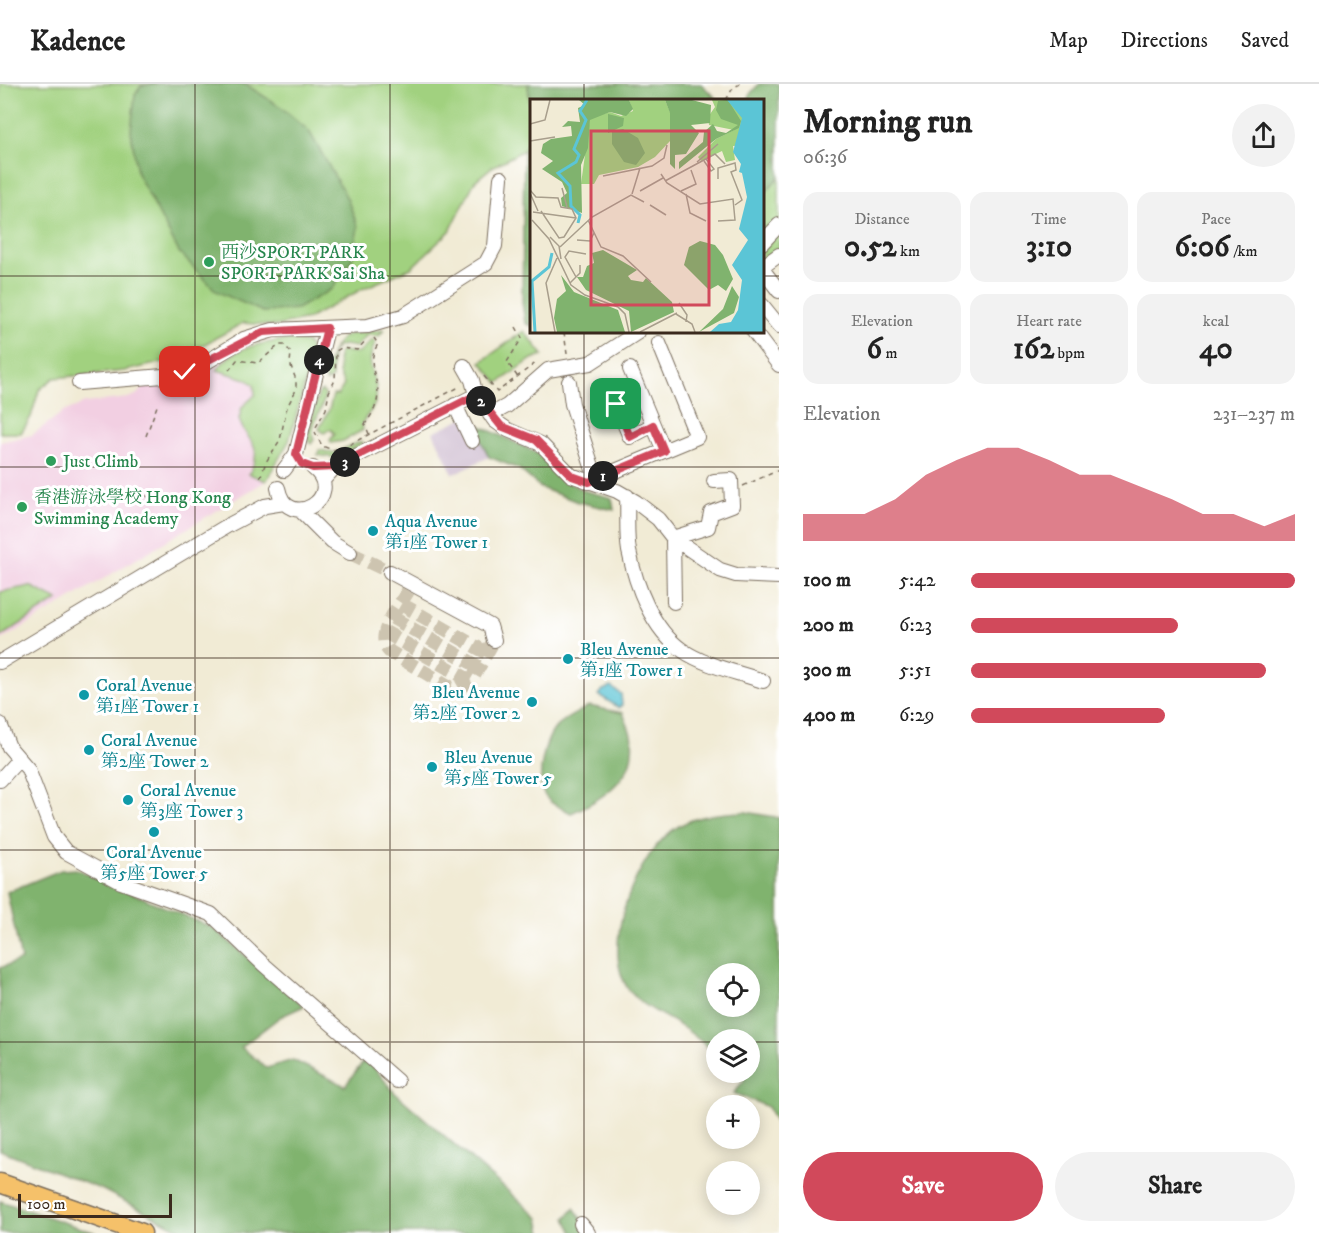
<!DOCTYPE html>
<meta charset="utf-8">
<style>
:root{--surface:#fff;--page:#f2f2f2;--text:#222;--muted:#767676;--line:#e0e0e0;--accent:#d1495b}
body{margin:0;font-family:"IM FELL DW Pica","Noto Serif TC",serif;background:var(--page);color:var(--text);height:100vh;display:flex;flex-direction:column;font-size:22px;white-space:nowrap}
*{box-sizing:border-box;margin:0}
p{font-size:20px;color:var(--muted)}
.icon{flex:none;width:33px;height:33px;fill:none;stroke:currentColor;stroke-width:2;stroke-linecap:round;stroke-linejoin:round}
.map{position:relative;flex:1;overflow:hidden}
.side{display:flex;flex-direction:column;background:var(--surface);width:540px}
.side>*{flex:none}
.controls{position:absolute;left:706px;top:879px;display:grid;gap:12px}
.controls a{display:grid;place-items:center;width:54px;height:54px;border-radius:50%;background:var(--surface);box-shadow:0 3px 15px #0003;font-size:30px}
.scale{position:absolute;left:18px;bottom:15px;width:154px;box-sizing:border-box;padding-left:6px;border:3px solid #3b2a1e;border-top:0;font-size:16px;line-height:21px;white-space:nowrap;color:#3b2a1e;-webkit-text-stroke:4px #fff;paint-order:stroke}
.pin{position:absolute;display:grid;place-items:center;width:51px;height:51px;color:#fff;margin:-26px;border-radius:12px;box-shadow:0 3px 9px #0006}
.km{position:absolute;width:30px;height:30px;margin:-15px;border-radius:50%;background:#222;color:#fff;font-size:16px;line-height:30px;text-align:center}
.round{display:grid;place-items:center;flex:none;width:63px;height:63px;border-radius:32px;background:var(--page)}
.overview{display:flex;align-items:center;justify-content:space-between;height:102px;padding:0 24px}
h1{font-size:33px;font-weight:700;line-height:45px}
.metrics{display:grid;grid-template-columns:repeat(3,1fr);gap:9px;height:102px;padding:6px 24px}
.metrics div{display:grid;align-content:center;border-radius:15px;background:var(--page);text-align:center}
.metrics b{font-size:30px;font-weight:700}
.metrics small{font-size:16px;font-weight:400}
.metrics p{font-size:16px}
.chart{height:168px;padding:12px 24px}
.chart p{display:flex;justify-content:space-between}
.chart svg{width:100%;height:108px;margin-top:6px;fill:var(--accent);opacity:.7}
.cta{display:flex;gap:12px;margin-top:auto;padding:12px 24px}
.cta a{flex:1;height:69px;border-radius:36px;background:var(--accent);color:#fff;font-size:24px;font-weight:700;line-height:69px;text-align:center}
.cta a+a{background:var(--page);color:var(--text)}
ul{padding:0 24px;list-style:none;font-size:20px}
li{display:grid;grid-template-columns:96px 72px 1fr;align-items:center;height:45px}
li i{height:15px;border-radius:8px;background:var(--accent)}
header{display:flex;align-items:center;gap:36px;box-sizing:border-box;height:84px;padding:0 30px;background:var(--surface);border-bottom:2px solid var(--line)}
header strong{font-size:28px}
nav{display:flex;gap:33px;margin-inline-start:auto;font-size:21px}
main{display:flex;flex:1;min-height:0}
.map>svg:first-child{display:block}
.built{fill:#f2cfe2}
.industrial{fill:#cfbdd0}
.green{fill:#a1d17f;stroke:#6e7e4e;stroke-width:1.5}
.forest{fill:#80b36e;stroke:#5e6e46;stroke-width:1.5;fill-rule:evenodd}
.water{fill:#5bc5d6;stroke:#4b787a;stroke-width:1.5}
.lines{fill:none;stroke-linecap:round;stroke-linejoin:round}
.minor-tunnel{stroke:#cdc4b0;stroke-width:14;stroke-dasharray:14 7;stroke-linecap:butt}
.minor-casing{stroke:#7b6e5e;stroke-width:16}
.major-casing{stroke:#7b6e5e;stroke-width:21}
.path{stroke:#7b6e5e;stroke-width:1.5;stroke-dasharray:4.5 4.5;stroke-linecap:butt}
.minor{stroke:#fff;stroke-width:14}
.major{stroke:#f5c16b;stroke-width:18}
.route-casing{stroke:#fff;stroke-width:12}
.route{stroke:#d1495b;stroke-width:8}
.grid{fill:none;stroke:#3b2a1e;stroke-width:1.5;stroke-opacity:0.55}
.leisure-dot{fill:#2e9e5b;stroke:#fff;stroke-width:2}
.culture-dot{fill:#0f9aa8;stroke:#fff;stroke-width:2}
.labels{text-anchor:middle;stroke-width:6;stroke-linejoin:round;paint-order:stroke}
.leisure-label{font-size:18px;fill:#27864d;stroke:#fff;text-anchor:start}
.culture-label{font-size:18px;fill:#0d838f;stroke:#fff;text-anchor:start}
.inset-river{fill:none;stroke:#5bc5d6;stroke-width:3}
.inset-road{fill:none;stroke:#a89e8c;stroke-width:1.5}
.view{fill:#d1495b;fill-opacity:0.15;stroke:#d1495b;stroke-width:3}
.inset-edge{fill:none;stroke:#3b2a1e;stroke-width:3}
</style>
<header>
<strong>Kadence</strong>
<nav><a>Map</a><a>Directions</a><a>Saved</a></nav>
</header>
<main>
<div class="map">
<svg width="779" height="1149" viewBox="0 0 779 1149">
<rect width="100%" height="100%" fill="#fff"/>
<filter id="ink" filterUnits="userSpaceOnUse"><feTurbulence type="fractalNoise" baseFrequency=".0167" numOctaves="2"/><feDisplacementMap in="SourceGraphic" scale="12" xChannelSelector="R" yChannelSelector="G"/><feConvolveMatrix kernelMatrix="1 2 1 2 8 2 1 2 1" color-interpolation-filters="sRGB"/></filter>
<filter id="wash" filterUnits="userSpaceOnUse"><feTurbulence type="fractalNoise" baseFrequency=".008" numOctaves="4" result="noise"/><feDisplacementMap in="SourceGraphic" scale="24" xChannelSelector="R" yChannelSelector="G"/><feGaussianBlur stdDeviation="1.35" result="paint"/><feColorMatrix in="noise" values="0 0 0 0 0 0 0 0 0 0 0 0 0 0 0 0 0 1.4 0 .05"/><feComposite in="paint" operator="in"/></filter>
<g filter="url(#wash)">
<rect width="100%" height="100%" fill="#f1ebd5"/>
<path class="built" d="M284,256L307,258L313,270L289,357L266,397L0,557V358L32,351L63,328L85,319L128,314L136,311L147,300L176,297L198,290L238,267L260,259Z"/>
<path class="industrial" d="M469,331L489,373L453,390L433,348Z"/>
<path class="green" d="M0,0H528L531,38L528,59L524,66L492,83L475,97L450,147L411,184L362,205L308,235L276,242L243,239L192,267L160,279L124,287L54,294L39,306L31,333L21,349H0Z
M779,93V165L762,176V111Z
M384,246L379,252L367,251L356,263L344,261L337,263L332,269V294L326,298C323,290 327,282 330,275C340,242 356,251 384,246Z
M524,247L543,271L532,275L498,299L481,278Z
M284,256L307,258L313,270L289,357L266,397L249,390C266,359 245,358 239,335L242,323L255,311L254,301L246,295L217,286C232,263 258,260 284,256Z
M372,256L376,258C361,285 382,295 375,319C372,327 366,332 362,339L363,346L343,357L331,359L330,356L335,350L330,345L324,349L319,345L329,326L333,311H338L344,301L339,290L338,271L342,267L359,269Z
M322,307L325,310C324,327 308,340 314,356L311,360L307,354L319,309Z
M362,357L363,360L335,374L318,371L319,366L334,369Z
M30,502L58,516L0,553V508Z"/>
<path class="forest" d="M153,0H245L281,23L309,47L347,114L358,143L352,175L332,205L297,225L263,228L216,207L179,168L137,89L131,47L135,11L141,2Z
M528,0H701L715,13L713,16H532L531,242L525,239L522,218L524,66C536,47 530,22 528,0Z
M759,0H779V93L763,111L762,16H749L750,10Z
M472,338L537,369L563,396L585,407L612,414L614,426L578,418L541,404L519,385L489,373Z
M589,622L623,629C626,637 631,647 632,656C637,694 601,716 571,729C562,724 549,720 544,710C536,694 544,655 557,642C565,634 579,628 589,622Z
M746,728L779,734V1045L768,1023L734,1009L745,995L737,989L750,988V956H717V971C707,963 697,953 685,945C668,933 643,924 629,906C598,864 637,766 679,742C699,730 724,729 746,728ZM717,890H750V922H717Z
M76,785L213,844L304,922L280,933L241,963L267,984L293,976L345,1002L366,974L394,1008L539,1134L542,1149H186L103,1106L0,1066V884L21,876L7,808L61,786Z
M0,1117L96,1149H0Z
M574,1124L592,1149H573L566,1134Z"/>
<path class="water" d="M611,603L621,610L622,621L619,624L599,611L603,606Z"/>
</g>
<g filter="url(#ink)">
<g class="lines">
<path class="minor-tunnel" d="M350,469L390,488
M408,507C399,523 373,552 390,568L450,603L459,604L471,597L494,556
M401,520L487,569
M393,534L479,583
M385,548L471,597"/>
<defs>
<path id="minor" d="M762,159L779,141
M762,183L779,171
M762,185L779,207
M762,221L779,242
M754,248L779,281
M464,282L472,296L476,311L495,337L508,346L541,360L571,391L617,407L636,418L658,435L673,454L720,486L736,491L779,493
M630,285L664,367
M569,298L572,320L596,395
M79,299L175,291L205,279L244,255L273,246L368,242L403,232L486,179L495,162L501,94
M616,320L630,353L653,341
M455,321L472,357
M490,331L507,322L548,286L590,279L638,248
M284,386L296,370L327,245
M323,396L335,383L476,311
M589,398L697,353L659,259
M278,404C287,450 348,412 313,384
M627,412C628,430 626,450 629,467C636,502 652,545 682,566C705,582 737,588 763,597
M300,426L332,458L350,469
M673,454L708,443L711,429L732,421L731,396L714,397
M673,454L674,518
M390,488L490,542L494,556
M0,578L227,442L265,422L284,419
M0,640L9,663L28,685L54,753L66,768L121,798L211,830L263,880L397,997
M0,696L19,675
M581,1140L588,1149"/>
<path id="major" d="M0,1099L142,1149"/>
</defs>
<use href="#minor" class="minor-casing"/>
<use href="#major" class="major-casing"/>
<path class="path" d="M726,16L733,4L740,0
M516,243L522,254L507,278L517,292
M564,248L567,270
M229,286L237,276L258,279L279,261H285L291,269L290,279L296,296V306L287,323L280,356L266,378L259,397
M484,292L497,308L537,278
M316,343L326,325L329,308L335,296L336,267L341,264L357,266L367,255
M315,348L322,362L333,366L345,363L461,302
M369,350L365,340C396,300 359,291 378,260L374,254
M146,352L157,322
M743,402L779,386
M137,408L162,419"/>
<use href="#minor" class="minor"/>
<use href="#major" class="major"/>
</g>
</g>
<g class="lines" filter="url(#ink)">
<defs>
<path id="route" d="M185,288L263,248L327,244L296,370L302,380L313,384L335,383L476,311L501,342L536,356L572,392L589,398L664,367L653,341L630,353L616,320"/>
</defs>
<use href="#route" class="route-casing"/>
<use href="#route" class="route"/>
</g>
<path class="grid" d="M195,0V1149M390,0V1149M584,0V16M0,192H532M762,192H779M584,248V1149M0,383H779M0,574H779M0,766H779M0,958H717M750,958H779"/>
<g class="leisure-dot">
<circle cx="209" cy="178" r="6"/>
<circle cx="51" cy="377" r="6"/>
<circle cx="22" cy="423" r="6"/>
</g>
<g class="culture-dot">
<circle cx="373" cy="447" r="6"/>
<circle cx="568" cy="575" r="6"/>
<circle cx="84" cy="611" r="6"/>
<circle cx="532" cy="618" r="6"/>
<circle cx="89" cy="666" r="6"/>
<circle cx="432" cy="683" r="6"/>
<circle cx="128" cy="716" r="6"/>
<circle cx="154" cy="748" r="6"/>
</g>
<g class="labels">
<g class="leisure-label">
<text x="221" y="174">西沙SPORT PARK<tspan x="221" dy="21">SPORT PARK Sai Sha</tspan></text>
<text x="63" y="383">Just Climb</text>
<text x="34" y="419">香港游泳學校 Hong Kong<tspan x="34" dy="21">Swimming Academy</tspan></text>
</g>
<g class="culture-label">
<text x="385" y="443">Aqua Avenue<tspan x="385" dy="21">第1座 Tower 1</tspan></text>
<text x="580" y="571">Bleu Avenue<tspan x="580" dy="21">第1座 Tower 1</tspan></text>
<text x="96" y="607">Coral Avenue<tspan x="96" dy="21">第1座 Tower 1</tspan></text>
<text x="520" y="614" text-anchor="end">Bleu Avenue<tspan x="520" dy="21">第2座 Tower 2</tspan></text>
<text x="101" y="662">Coral Avenue<tspan x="101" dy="21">第2座 Tower 2</tspan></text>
<text x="444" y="679">Bleu Avenue<tspan x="444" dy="21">第5座 Tower 5</tspan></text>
<text x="140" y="712">Coral Avenue<tspan x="140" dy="21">第3座 Tower 3</tspan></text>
<text x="154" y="774" text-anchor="middle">Coral Avenue<tspan x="154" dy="21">第5座 Tower 5</tspan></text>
</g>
</g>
<g transform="translate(530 15)">
<rect width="234" height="234" fill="#f1ebd5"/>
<path d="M99,1H135L140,13V42L125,58L108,68L69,76L64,85H51L60,19L80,13L91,17L103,12ZM182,1H200L213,17L218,46L203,47L205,61L196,63L192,52L171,62L168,58L186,40L204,31L179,26L178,18L185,8Z" fill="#a1d17f"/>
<path d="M49,1H99L103,10L96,17L80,13L60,21L58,49L51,66L52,114L32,107L31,99L37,94L32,83L12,70L23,62L11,54L13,45L21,40L42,37L41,27L32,28L38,22L50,23L48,9L55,6ZM135,1H162L181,6L180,24L161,26L169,34L156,55L145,56V70L140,65V14ZM198,1L211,22L209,29L186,40L149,70V63L173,43L174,33L183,25L187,32L196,34L208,26L191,20L186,11L188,2ZM78,15L94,19L93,27L78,34ZM93,30L108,39L115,54L106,66L94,63L82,45V32ZM170,142L185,146L193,156L203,180L196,192L188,186L179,191L154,166L159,148ZM73,151L107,171L98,177L101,181L113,183L116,179L142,203L144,213L101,233L99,212L56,191L47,178H53L57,167L64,164L62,154ZM31,176L44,193L88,211L95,233H27L24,219L27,200L36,192ZM202,187L209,198L204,214L169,233L193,210Z" fill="#80b36e"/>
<path d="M197,1H234V233H180L189,225L201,223L208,211L212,181L202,166L218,141L209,130L217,98L212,74L209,73L211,65L203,53L212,19Z" fill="#5bc5d6"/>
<path class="inset-river" d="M48,124L50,116L41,107L40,87L28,74L46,63L49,56L44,50L56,21L50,12L57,1M5,233L2,182L19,168L22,154"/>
<path class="inset-road" d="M0,25L15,21L20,1M0,42L25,38M174,62L181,72L184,70L176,60M167,63L188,45M131,75L137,84L170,105L203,100L205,121L188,122M73,77L122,67L134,59L137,46M188,80V69L205,64L206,71L201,73L212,101L205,106M135,82L185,55L195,65M32,89L37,108M0,91L6,98L28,99L31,108L42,110L46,119L34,138L29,139L11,112M110,92L133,79M151,92L166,85L161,71M0,94L8,112M102,95L110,69M156,95L160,114L176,122M120,106L136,116M3,113L46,119M2,121L19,140L41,186L55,196L88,208L95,215L99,233M58,121L71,148L93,157L121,183M20,138L29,147L31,160M47,141L60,142L64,134M30,148L62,118L101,96L114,103M46,178L35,158L39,152L56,155M40,184L50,174V166M149,204L157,216L156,223M146,215L162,225L165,233M25,233L16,184L27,159M110,233L147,214"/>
<path class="view" d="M61,32H179V206H61Z"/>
<rect width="234" height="234" class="inset-edge"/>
</g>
</svg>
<div class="controls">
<a><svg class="icon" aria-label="locate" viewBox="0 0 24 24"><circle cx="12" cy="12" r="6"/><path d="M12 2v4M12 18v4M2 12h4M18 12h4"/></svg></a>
<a><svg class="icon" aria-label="layers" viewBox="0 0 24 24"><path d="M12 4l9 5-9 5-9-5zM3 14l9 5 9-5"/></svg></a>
<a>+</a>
<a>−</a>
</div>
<div class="scale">100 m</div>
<div class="pin" style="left:616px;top:320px;background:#1e9e55"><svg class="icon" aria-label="arrive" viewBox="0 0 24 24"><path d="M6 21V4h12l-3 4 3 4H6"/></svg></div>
<div class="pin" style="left:185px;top:288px;background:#d93025"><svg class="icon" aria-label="check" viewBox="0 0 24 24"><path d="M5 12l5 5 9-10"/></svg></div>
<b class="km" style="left:603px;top:392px">1</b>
<b class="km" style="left:481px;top:317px">2</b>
<b class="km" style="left:345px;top:378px">3</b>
<b class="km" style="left:319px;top:276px">4</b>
</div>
<section class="side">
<div class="overview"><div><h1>Morning run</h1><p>06:36</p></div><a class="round"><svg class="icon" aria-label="share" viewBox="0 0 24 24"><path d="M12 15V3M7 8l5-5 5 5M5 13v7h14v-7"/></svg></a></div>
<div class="metrics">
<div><p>Distance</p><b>0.52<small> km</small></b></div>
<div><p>Time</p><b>3:10</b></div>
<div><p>Pace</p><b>6:06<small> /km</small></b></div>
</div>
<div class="metrics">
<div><p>Elevation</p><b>6<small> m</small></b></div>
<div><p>Heart rate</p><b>162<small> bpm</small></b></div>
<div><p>kcal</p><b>40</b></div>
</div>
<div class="chart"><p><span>Elevation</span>231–237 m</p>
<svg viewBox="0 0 160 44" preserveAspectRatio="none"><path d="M0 44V33L10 33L20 33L30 27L40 17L50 11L60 6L70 6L80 11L90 17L100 17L110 22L120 27L130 33L140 33L150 38L160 33V44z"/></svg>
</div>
<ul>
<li><b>100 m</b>5:42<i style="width:100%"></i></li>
<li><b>200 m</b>6:23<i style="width:64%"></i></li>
<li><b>300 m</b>5:51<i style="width:91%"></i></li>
<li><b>400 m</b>6:29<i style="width:60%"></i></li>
</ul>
<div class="cta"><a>Save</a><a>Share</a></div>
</section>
</main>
